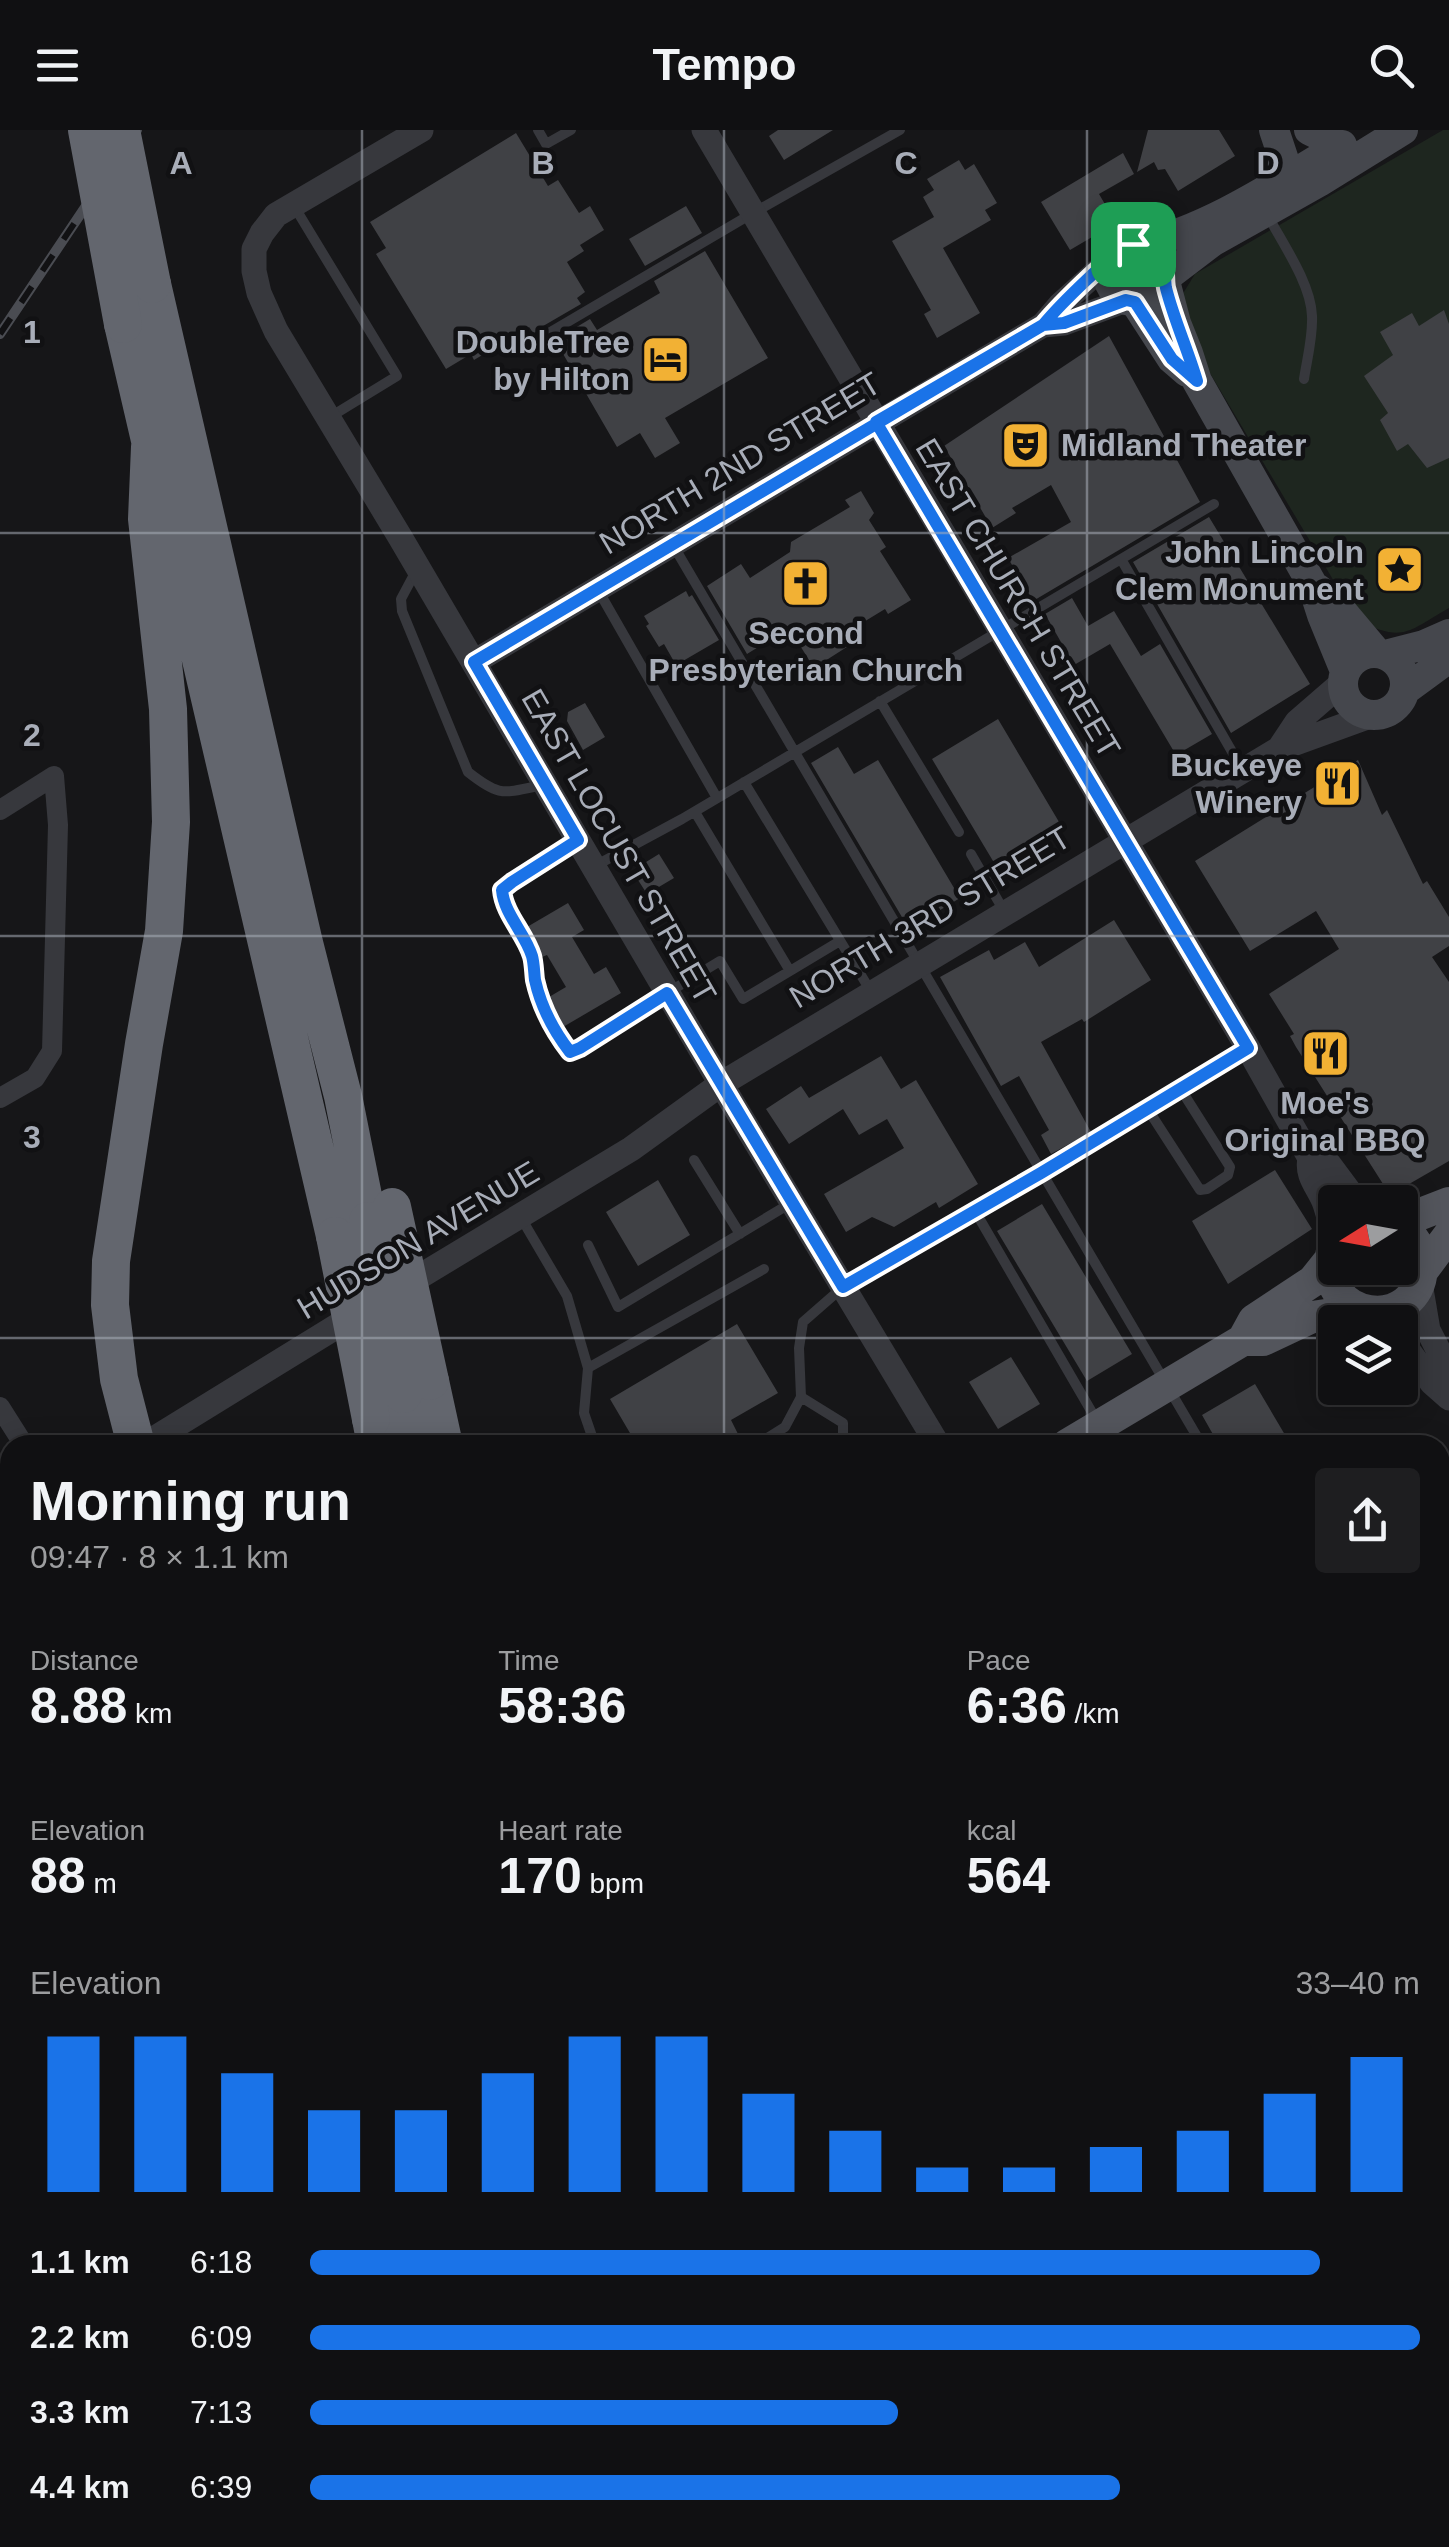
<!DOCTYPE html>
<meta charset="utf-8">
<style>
:root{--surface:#101012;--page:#1e1e20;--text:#f1f3f6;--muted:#9c9d9f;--line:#303032;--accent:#1a73e8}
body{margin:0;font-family:Helvetica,sans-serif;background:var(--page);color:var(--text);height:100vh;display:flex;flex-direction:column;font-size:38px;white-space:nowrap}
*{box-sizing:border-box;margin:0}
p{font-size:32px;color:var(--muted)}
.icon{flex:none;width:55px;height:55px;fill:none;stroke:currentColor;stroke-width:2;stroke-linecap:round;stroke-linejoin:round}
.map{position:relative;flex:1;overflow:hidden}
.details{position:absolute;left:0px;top:1305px;width:1450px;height:1112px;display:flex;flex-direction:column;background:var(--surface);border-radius:30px 30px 0 0;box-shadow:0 5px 25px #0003,0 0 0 2px var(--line)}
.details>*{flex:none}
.needle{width:65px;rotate:259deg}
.buttons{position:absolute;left:1318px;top:1055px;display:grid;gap:20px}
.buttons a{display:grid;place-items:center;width:100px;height:100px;border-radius:10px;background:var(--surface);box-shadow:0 5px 25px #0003,0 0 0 2px var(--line);font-size:50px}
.pin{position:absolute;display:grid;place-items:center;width:85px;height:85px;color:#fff;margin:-42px;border-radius:20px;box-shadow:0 5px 15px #0006}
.round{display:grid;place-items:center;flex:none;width:105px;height:105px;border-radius:10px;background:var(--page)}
.head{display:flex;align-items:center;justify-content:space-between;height:170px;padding:0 30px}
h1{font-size:55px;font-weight:800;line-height:75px}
.figures{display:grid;grid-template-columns:repeat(3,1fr);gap:15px;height:170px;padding:10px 30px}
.figures div{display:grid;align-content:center}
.figures b{font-size:50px;font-weight:800}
.figures small{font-size:28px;font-weight:400}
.figures p{font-size:28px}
.chart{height:280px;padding:20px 30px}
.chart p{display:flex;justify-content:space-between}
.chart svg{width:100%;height:180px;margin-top:10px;stroke:var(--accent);stroke-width:6}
ul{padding:0 30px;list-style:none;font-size:32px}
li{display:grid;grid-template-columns:160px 120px 1fr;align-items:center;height:75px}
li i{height:25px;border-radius:12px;background:var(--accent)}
header{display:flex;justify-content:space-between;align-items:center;height:130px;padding:0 30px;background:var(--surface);font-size:45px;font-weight:800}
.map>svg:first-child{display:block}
.green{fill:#1e261f}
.building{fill:#404145}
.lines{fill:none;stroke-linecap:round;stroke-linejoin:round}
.path{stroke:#3d3f44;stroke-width:4;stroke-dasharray:5 8;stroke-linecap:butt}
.service{stroke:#37383d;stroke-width:10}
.minor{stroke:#37383d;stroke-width:20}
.tertiary{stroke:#37383d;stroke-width:25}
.secondary{stroke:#45474d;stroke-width:30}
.primary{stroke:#53555c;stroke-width:32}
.trunk{stroke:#5b5e65;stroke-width:35}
.motorway{stroke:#63666e;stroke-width:38}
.rail-casing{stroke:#4a4c52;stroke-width:10}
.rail{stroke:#111113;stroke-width:6;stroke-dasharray:19;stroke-linecap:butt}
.motorway-bridge{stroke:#63666e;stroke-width:38}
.route-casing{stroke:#fff;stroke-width:20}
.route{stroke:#1a73e8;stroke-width:12}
.grid{fill:none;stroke:#a8adb8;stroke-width:2.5;stroke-opacity:0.55}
.labels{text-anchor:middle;stroke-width:9;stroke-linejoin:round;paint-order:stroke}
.poi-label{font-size:32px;font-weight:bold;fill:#a8adb8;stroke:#111113;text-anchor:end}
.street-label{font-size:32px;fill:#a8adb8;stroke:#111113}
.grid-label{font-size:32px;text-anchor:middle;font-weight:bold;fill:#a8adb8;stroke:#111113;stroke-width:9;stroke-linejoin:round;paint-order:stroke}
</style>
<header><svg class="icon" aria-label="menu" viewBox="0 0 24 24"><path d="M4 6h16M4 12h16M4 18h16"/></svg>Tempo<svg class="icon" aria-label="search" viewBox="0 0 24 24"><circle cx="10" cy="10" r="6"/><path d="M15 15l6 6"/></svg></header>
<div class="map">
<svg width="1449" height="2417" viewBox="0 0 1449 2417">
<rect width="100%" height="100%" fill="#161618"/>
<path class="green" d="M1443,0H1449V478C1407,502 1404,513 1357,490L1185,201L1182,165L1195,144Z"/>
<path class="building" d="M778,0H833L784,30L769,6Z
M1148,0H1219L1235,26L1178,61L1165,39L1158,40L1154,32L1137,42Z
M516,3L548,56L558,50L579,83L590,76L604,100L580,115L584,121L567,132L585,162L577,168L581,174L538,199L534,204L529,197L474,230L471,224L446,239L376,124L386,118L370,92Z
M1123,23L1134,44L1099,64L1116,93L1070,120L1041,72Z
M959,30L965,40L974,34L997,73L985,80L991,90L943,118L980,183L937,208L924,184L931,180L892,111L934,87L923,67L934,60L927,49Z
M686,76L702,103L645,136L629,109Z
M705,121L768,228L665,288L680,313L655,328L640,303L617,317L555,210L590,189L597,200L660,163L654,151Z
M1444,180L1449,194V328L1427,338L1408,314L1397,321L1380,290L1388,283L1364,246L1393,225L1380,202L1412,183L1419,196Z
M1109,206L1200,372L1033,471L1008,428L1071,392L1051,355L1012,378L1016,383L992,398L944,316Z
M861,361L874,383L869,390L886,417L880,421L911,470L888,484L885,479L844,504L850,515L814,538L789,498L747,524L707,456L741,434L750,448L790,422L791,412L850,377L845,370Z
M1209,387L1310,554L1231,603L1133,432Z
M686,461L689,467L692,465L719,510L676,535L664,514L659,517L646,496L649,494L644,486Z
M1072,468L1088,496L1114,481L1141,526L1160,514L1212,604L1176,625L1110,514L1074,535L1045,484Z
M585,573L605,607L583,620L567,591L568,582Z
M998,589L1062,697L996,736L932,629Z
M838,617L854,644L878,630L960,768L909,799L811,633Z
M1358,630L1382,685L1387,680L1423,754L1427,751L1449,787V816L1432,827L1449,852V1031L1390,1065L1296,917L1290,906L1294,904L1269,864L1339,819L1316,781L1250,821L1195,731Z
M659,724L674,748L647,764L638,750L643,746L638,737Z
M568,773L584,800L572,807L594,844L606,837L621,863L563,897L549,867L566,857L547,825L542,827L527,797Z
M1114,790L1151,850L1084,892L1082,889L1041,912L1091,1002L1051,1024L1041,1005L1049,1000L1019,946L1001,956L940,847L989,820L994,830L1025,812L1039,837Z
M881,926L901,959L916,950L978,1054L939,1078L936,1072L894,1097L872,1087L846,1102L824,1064L904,1018L887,989L859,1005L843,979L789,1014L766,979L801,956L809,968Z
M1275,1040L1312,1099L1228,1154L1192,1091Z
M658,1050L690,1105L638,1136L606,1082Z
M1042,1074L1132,1224L1087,1251L997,1101Z
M737,1194L778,1263L731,1290L738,1304L719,1315H637L610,1269Z
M1011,1227L1040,1274L998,1299L969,1252Z
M1255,1254L1291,1315H1219L1202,1285Z"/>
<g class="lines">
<path class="path" d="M844,2417L931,2408"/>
<path class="service" d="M538,0L546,14L571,0
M294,76L397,246L330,287
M1268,86C1283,114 1311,154 1312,186C1313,207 1307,229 1304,249
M542,207L753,83L900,0
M673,415L1202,1315
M1121,429L1242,639
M417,439L401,469L402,481L468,642C502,669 504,662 544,655
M598,460L717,668
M880,571L959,702
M744,652L870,860
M577,711L512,751L502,761C504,784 525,803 532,826C534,833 534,842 536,850C541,877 553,900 570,922L720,831L743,869L790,841L695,682
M971,724L1004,781
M593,737L682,689L1214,374
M790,841L840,811
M1147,978L1200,1060L1207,1059L1228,1045L1230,1037L1180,958
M694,1030L740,1104
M975,1081L1097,1291
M520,1086L567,1166L588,1238
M588,1115L618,1177L791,1073
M801,1267L843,1293V1315
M1106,1295L1119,1315
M595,1315L584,1283L588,1238L764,1139
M756,1315L785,1297L801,1267L799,1218L803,1192L843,1157L1041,1043L1247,919
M1440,1371L1449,1365
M1440,1712L1449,1727
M1440,1850L1449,1844
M0,1889L10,1905
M1440,2033L1449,2027
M1440,2106L1449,2101
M1301,2416V2417"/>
<path class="minor" d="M0,680L54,646L58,695L52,921L35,948L0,968
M0,1277L24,1315
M0,1679L10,1673
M1440,2133L1449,2148
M0,2197L10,2215
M129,2408L136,2417
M427,2408V2417"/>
<path class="tertiary" d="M421,0L276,85L262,103L254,119V141L259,163L276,201L400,407L721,954L938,1315
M704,0L1248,918L1310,1028C1306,1047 1319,1057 1325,1074C1330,1088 1332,1102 1333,1116
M1043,195L1064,193L1126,170
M474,532L1043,195L1060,175L1110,130
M1279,619L1297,592L1342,553
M1310,1028L1328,1033L1357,1072
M1420,1153L1428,1200L1449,1241
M399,1159L631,1019L721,954L1279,619L1370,586
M1400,1209L1432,1253L1449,1268
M144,1315L360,1182
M0,1397L10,1391
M1440,1639L1449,1634
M1440,2283L1449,2282
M1073,2417L1075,2408"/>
<path class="secondary" d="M1274,0L1284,30L1279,51
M1309,0L1341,16
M1108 143a29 29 0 1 1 58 0a29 29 0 1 1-58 0Z
M1143,114C1212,98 1280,51 1342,15
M1166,147L1212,112L1319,52L1403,0
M1165,151L1176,193L1188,223L1197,251L1312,454L1322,485L1345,541
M1135,172L1172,229L1187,242
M1318,459L1335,473L1377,523
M1343 554a31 31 0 1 1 62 0a31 31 0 1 1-62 0Z
M1385,525L1424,515L1449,504
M1404,561L1449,528"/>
<path class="primary" d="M1400,1092L1449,1073
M1333,1117C1312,1194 1422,1205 1422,1135C1422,1119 1413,1105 1400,1096
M1423,1140L1449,1105
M1243,1210H1263L1312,1187L1359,1180
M1067,1315L1243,1210L1254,1190L1313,1151L1329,1131"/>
<path class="trunk" d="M0,1983L10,1977"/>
<path class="motorway" d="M152,154L304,813L343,966L368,1091
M123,194L335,1106
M430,1251L444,1315
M403,1264L411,1315
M371,1289L376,1315
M136,1315L119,1249L110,1175L111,1131L144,914L164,801L171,692L168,579L147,389L150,317
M522,2408L526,2417
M558,2408L560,2417
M599,2408L602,2417
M637,2408L640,2417"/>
<defs>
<path id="rail" d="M0,204L137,0"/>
</defs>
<use href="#rail" class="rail-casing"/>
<use href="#rail" class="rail"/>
<path class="motorway-bridge" d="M87,0L123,194
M121,0L152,154
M392,1077L430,1251
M368,1091L403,1264
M335,1106L371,1289"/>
</g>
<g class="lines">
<defs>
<path id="route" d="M1133,114C1114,120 1058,177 1043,195L474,532L578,710L512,752L502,760C504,784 525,803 532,826C534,833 534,842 535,850C541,877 553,900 570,922L580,918L667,863L843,1157L1041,1043L1248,918L876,292L1043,195L1064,193L1126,170L1135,172L1172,229L1197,251C1188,220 1174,190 1166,158C1164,147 1167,137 1161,127C1154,117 1144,115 1133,114"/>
</defs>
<use href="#route" class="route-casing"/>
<use href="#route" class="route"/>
</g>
<path class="grid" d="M362,0V1315M724,0V1315M1087,0V1315M0,403H1449M0,806H1449M0,1208H1335M1400,1208H1449M0,1611H10M1440,1611H1449M0,2014H10M1440,2014H1449M362,2408V2417M724,2408V2417M1087,2408V2417"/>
<defs>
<symbol id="hotel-square" viewBox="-11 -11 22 22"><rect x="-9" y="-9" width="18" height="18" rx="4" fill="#f2b134" stroke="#111113"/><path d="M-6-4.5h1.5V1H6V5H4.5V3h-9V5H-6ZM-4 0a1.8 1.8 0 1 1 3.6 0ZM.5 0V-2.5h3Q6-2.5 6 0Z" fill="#111"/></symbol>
<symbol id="theatre-square" viewBox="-11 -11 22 22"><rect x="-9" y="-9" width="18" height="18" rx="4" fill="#f2b134" stroke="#111113"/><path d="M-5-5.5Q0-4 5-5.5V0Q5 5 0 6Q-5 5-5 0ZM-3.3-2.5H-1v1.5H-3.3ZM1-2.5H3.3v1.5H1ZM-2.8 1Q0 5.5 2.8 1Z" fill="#111"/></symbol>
<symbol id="sight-square" viewBox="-11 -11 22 22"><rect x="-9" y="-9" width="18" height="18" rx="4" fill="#f2b134" stroke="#111113"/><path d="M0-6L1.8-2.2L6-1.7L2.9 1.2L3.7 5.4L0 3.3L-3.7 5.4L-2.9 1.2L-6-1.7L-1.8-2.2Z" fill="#111"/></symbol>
<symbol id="church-square" viewBox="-11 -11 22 22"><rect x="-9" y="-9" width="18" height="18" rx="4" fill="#f2b134" stroke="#111113"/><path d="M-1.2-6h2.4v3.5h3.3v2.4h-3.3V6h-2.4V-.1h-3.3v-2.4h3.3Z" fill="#111"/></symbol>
<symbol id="restaurant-square" viewBox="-11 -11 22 22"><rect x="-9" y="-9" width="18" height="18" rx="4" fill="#f2b134" stroke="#111113"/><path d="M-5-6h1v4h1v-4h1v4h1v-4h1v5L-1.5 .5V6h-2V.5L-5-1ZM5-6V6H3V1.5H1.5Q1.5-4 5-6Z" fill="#111"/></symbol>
</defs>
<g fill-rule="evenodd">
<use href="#hotel-square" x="638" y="202" width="55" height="55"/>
<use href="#theatre-square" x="998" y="288" width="55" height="55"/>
<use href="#sight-square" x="1372" y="412" width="55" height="55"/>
<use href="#church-square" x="778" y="426" width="55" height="55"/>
<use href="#restaurant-square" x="1310" y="626" width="55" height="55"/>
<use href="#restaurant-square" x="1298" y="896" width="55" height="55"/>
</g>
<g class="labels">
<g class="poi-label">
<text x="630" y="223">DoubleTree<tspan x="630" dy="37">by Hilton</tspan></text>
<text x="1061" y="326" text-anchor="start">Midland Theater</text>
<text x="1364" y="433">John Lincoln<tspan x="1364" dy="37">Clem Monument</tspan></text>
<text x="806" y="514" text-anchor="middle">Second<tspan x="806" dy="37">Presbyterian Church</tspan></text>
<text x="1302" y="646">Buckeye<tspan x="1302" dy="37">Winery</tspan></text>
<text x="1325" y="984" text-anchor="middle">Moe's<tspan x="1325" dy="37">Original BBQ</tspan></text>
</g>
<g class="street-label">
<text transform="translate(740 333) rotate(-31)" y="11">NORTH 2ND STREET</text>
<text transform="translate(1018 468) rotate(59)" y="11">EAST CHURCH STREET</text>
<text transform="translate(619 716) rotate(60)" y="11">EAST LOCUST STREET</text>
<text transform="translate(930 787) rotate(-31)" y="11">NORTH 3RD STREET</text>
<text transform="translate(418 1110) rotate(-31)" y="11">HUDSON AVENUE</text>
</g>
</g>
<g class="grid-label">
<text x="181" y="44">A</text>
<text x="543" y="44">B</text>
<text x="906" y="44">C</text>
<text x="1268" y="44">D</text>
<text x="32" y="213">1</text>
<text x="32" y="616">2</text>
<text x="32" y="1018">3</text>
</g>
</svg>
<div class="buttons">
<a><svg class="needle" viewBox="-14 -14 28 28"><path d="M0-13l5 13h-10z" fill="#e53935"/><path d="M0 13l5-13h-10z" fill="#9c9d9f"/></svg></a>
<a><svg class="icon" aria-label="layers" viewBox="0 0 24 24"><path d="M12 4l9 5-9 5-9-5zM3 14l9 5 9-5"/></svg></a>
</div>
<div class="pin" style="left:1133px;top:114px;background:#1e9e55"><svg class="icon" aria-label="arrive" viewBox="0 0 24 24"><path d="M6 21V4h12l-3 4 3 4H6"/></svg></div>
<section class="details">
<div class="head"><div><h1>Morning run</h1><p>09:47 · 8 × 1.1 km</p></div><a class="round"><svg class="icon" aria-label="share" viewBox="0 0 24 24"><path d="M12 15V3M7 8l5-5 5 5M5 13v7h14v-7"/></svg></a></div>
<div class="figures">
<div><p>Distance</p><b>8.88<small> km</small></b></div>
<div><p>Time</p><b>58:36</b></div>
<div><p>Pace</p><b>6:36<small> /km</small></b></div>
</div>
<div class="figures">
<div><p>Elevation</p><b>88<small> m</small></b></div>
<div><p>Heart rate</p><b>170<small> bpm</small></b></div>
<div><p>kcal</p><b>564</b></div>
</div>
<div class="chart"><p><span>Elevation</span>33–40 m</p>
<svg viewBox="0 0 160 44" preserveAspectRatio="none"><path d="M5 44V6M15 44V6M25 44V15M35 44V24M45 44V24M55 44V15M65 44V6M75 44V6M85 44V20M95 44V29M105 44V38M115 44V38M125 44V33M135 44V29M145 44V20M155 44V11"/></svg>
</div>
<ul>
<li><b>1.1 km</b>6:18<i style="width:91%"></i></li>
<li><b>2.2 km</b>6:09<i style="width:100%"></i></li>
<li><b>3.3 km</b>7:13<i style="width:53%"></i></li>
<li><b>4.4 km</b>6:39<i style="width:73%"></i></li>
</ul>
</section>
</div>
